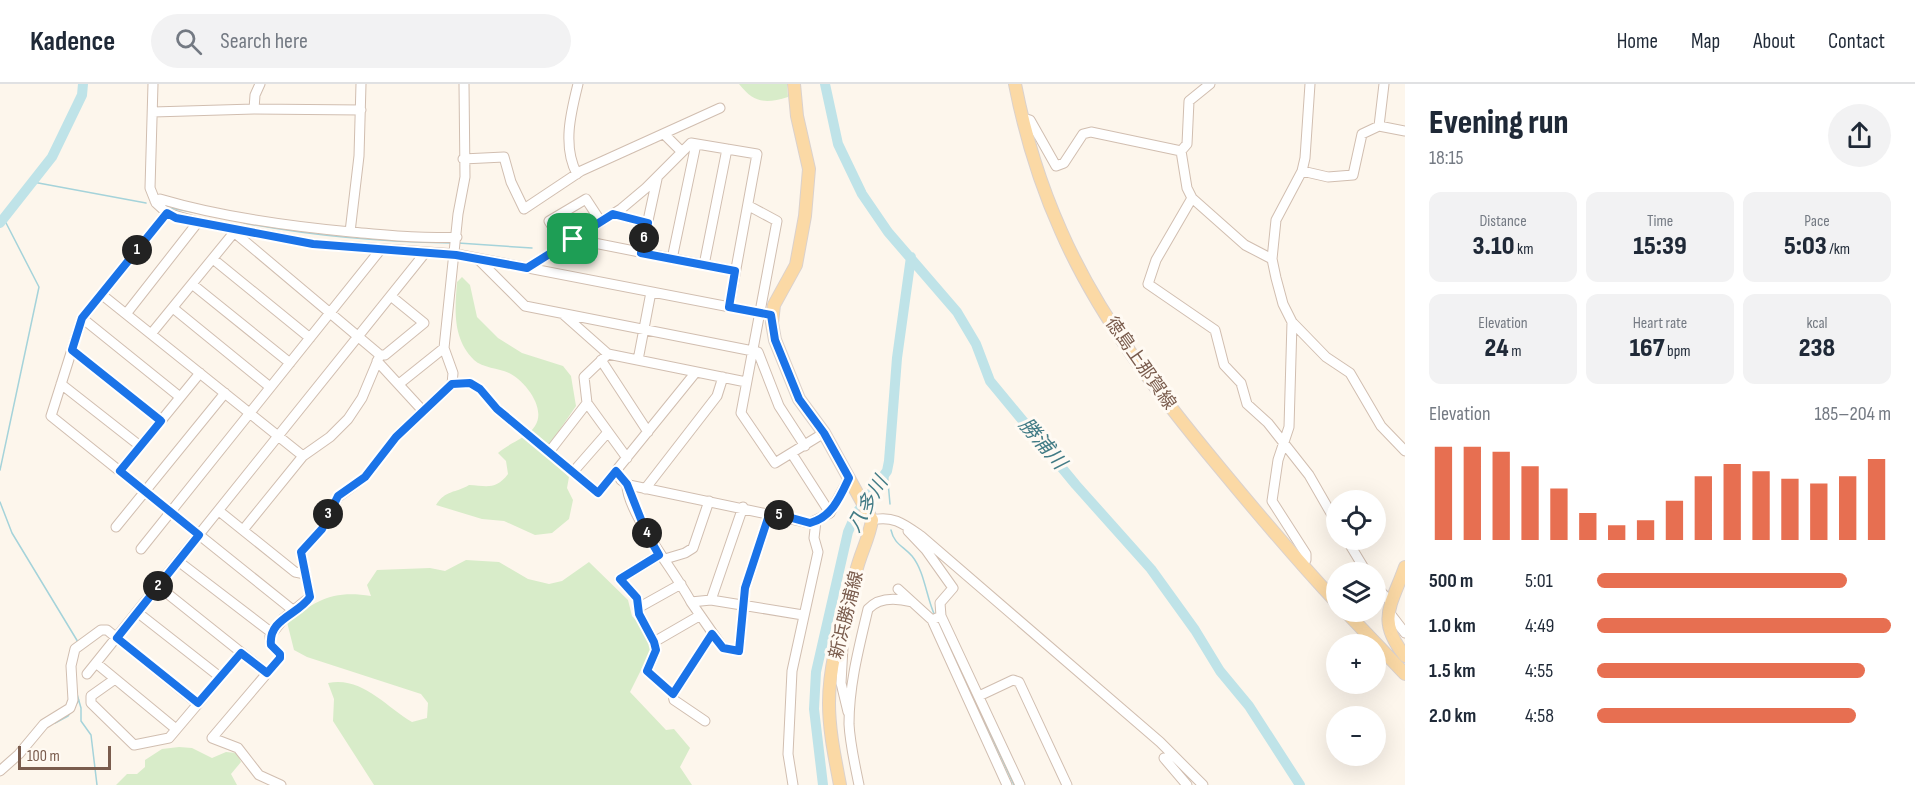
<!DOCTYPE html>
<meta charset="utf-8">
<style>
:root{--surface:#fff;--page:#f2f2f3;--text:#1f2937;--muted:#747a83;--line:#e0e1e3;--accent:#e76f51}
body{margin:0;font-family:"Sofia Sans Condensed","Noto Sans JP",sans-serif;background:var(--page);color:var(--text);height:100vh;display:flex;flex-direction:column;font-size:22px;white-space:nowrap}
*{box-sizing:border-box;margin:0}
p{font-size:20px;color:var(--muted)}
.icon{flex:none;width:33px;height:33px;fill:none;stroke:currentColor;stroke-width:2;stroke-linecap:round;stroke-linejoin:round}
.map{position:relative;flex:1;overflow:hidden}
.sheet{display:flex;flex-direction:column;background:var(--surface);width:510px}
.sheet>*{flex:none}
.controls{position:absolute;left:1326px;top:406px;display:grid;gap:12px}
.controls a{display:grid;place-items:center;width:60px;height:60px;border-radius:50%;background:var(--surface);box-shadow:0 6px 24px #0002;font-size:30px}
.scale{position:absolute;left:18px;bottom:15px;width:93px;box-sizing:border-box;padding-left:6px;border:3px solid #7a5c4d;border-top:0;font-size:16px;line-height:21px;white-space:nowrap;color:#7a5c4d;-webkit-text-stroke:4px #fffaf3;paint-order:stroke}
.pin{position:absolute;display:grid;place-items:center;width:51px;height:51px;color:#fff;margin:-26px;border-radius:12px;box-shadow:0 3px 9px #0006}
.km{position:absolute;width:30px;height:30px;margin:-15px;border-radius:50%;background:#222;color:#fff;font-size:16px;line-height:30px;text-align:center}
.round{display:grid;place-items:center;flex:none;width:63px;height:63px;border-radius:32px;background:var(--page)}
.head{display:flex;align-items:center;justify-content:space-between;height:102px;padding:0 24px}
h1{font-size:33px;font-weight:800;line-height:45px}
.metrics{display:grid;grid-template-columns:repeat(3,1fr);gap:9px;height:102px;padding:6px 24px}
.metrics div{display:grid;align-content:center;border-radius:12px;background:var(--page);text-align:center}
.metrics b{font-size:26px;font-weight:800}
.metrics small{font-size:16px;font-weight:400}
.metrics p{font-size:16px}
.chart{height:168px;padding:12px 24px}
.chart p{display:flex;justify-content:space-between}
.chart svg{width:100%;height:108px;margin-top:6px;stroke:var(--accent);stroke-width:6}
ul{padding:0 24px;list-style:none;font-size:20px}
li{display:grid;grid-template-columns:96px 72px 1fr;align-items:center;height:45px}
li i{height:15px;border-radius:8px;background:var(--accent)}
header{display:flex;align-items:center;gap:36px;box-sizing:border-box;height:84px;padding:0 30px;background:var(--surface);border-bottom:2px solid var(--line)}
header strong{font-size:28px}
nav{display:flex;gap:33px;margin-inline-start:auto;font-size:21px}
.search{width:420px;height:54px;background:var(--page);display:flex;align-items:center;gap:15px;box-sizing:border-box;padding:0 21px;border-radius:33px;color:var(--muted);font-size:22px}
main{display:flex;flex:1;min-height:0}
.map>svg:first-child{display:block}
.green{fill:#d8ecc9}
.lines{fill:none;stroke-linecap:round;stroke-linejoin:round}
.stream{stroke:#a5d3da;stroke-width:1.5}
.river{stroke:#bfe3e8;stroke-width:10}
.minor-casing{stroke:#d1beb0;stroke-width:11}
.major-casing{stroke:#dad1cd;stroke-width:14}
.minor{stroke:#fff;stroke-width:9}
.major{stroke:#fbd9a5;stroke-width:12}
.route-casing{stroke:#fff;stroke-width:12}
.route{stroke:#1a73e8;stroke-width:8}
.labels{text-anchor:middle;stroke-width:6;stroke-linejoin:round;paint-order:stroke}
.street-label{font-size:18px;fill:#7a5c4d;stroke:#fffaf3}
.water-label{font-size:20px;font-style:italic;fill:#437c86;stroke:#fffaf3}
</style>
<header>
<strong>Kadence</strong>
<div class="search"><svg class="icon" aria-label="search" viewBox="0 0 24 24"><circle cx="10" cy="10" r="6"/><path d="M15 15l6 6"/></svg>Search here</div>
<nav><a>Home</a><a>Map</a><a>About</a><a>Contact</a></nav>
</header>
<main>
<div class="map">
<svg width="1405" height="701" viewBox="0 0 1405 701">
<rect width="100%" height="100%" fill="#fdf6ec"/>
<path class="green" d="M739,0H787L788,13C765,20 754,19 739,0Z
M462,193L470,201L477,233L498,254L522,269L563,282L571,292L576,322L543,370L569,393L567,404L573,416L569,435L552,449L535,451L504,437L482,435L436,421C445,406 456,409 469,401C487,402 496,406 508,390L506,377L498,369C509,359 527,354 535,342C547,324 524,296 509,289C498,284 483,284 474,276C452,254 455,226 457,198Z
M466,476L499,478L528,495L549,500L562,497L589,478L628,516L632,532L642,542L651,566L630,608L666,646L674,645L690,664L680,683L692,701H374L333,637L334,615L328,599C362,592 385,622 412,638L427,634L428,619L421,610L307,573L294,566L287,538C317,516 333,506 371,512L367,501L377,486L430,484L445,487Z
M179,663L192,664L212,674L226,668L237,669L241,678L231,690L237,701H116L127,690H137L145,683V676L162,665Z"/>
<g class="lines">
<path class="stream" d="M33,98L146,119
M170,124L198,129
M244,139C312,152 381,158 451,159
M458,159L532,164
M0,386L39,203L3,133
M887,387L890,420
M0,418L12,449L78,558
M891,446C894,460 903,462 912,472C925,488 926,513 935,532
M939,539L1014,701
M77,610L81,624V637L91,651L97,701
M55,639L68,632L79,616"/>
<path class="river" d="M825,0L838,60L862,110L888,148L957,228L976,260L990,297L1076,401L1151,485L1195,546L1220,587L1249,622L1300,701
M0,139L52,73L82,11L83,0
M823,701L814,625L816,588L848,448L856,430L887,387L889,377L897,274L911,173"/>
<defs>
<path id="minor" d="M153,0L150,104L156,119L167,129L198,138L313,160L456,170L771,231
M1310,0L1305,74L1302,87L1276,136L1272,175L1276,194L1283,220L1292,238L1326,273L1350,289L1381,342L1405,367
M254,25L361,26
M153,28L254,25L255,11L260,0
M1023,34L1030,36L1056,82L1064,79L1083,50L1091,48L1181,67L1187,60L1189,17L1210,0
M1379,42L1405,47
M664,50L682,68
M1181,67L1187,104L1192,114L1245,161L1272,175
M463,75L504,73L511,98L524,125L581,87L720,24
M1302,87L1328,93L1353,91L1362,50L1379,42L1384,0
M577,90C562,62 571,28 578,0
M1192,114L1156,176L1148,200L1215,246L1224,281L1241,299L1247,320L1268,339L1309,391L1336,438
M155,117L160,115C221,133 287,142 351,148C386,151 421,155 457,153
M749,122L777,137L741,329L775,379L824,349
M167,129L82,234L51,332L294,527
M613,130L648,139
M350,148L359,72L361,0
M235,149L380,271
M574,155L735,187
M564,161L549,137L586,115L601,138
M641,169L657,95
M213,175L310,254
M478,175L525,222L758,268L779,322L805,362
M672,175L696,60
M704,181L727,65
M527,184L621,125L646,104L691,59L757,70L729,223
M192,200L290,279
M101,210L303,372
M173,224L270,303
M126,230L198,138
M564,231L608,270L746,298
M82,234L180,313
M1292,238L1289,343L1278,376L1272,417L1306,470V476L1302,482
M151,250L236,146
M72,266L161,337
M380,271H385L424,239L392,213
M601,276L648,348
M638,276L651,208
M377,277L423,327
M61,300L140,362
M399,300L444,264
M452,300L470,299L480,305L497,325L598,409L696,288
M587,319L627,374
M549,368L587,319L584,293L608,270
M792,370L830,429
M120,387L200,289
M616,387L621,396L629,401L810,439L830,429L849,394
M573,388L608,348
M627,400C625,426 678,492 691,518L711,516L803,531
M645,405L717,312L723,293
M219,427L295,488L305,490
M872,436C893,431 904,440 921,452L1160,658L1203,701
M116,443L225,309
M243,446L303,372L330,353L348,335L362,314L380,271
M1347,456L1367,489
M141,465L381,165
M659,471L620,495L637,514L639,530L654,558L699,532
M665,475L685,469L693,464L709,417
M178,477L272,549
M158,502L267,589
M1376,503L1392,519
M898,505L932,536L941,532L940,519L953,504L926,466L908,447
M711,516L743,423
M691,518L723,564L739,567L745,504L770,428
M638,524L681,500
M137,528L220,593
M1389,528L1405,549
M941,532L1020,701
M932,536L1007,701
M654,558L656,566L647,587L673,610L712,550
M838,560L843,563L841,599L848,628
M96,579L176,645
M87,590L425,169
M115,595L91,612V619L134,661L169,654L241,569
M673,610L674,616L705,637
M979,612L1013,596L1019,598L1067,701
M1164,674L1187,701
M0,687L19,670L44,640L70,624L73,616L71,582L75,565L101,546H107L197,619
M281,701L259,691L238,664L212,654L280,574V570L271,561L270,552L284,534L310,513L301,468L322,445L338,413L365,393L396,353L452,300L453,289L444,264L458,130L465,93L464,0
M793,701L788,670L792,587L818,468L814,454L816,437
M859,701C855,681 850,660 849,640C849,601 859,563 868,525C879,513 897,514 912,518"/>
<path id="major" d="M794,0L797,32L809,85L805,132L796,181L774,221L772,239L775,256L799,315L824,349L872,436C869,455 860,470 856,488C845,531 829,575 829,619C829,647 835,674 840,701
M1015,0C1025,51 1040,100 1061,147C1099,234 1160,312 1220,384C1258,430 1296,475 1336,518
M1405,483C1391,522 1376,536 1405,572
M1346,528L1405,590"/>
</defs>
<use href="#minor" class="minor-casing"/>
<use href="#major" class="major-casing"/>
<use href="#minor" class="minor"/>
<use href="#major" class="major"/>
</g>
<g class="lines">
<defs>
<path id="route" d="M167,129L176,134L313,160L456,171L527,184L613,130L648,139L641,169L735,187L729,223L771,231L775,256L799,315L824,349L849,394C840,413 832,433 810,439L770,428L745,504L739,567L723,564L712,550L673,610L647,587L656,566L654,558L639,530L637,514L620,495L659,471L646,448L627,400L616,387L598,409L497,325L480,305L470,299L452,300L396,353L365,393L338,412L322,445L301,468L310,513C298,531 268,535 271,561L280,570V574L267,589L241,569L198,619L117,554L199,451L120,387L161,337L72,266L82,234Z"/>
</defs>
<use href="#route" class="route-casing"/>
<use href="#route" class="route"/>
</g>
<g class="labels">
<g class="street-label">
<text transform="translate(1141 279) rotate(55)" y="6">徳島上那賀線</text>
<text transform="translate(846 531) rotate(-76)" y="6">新浜勝浦線</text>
</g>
<g class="water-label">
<text transform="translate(1043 359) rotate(49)" y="7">勝浦川</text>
<text transform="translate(867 420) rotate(-60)" y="7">八多川</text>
</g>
</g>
</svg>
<div class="controls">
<a><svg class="icon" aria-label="locate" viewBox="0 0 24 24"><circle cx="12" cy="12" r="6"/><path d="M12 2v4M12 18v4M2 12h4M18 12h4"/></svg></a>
<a><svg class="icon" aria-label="layers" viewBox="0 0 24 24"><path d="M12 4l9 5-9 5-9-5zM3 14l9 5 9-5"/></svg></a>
<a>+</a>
<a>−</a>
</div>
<div class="scale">100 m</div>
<div class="pin" style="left:573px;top:155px;background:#1e9e55"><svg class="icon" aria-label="arrive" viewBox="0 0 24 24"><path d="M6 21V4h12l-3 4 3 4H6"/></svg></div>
<b class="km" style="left:137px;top:166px">1</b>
<b class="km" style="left:158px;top:502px">2</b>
<b class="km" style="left:328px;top:430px">3</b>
<b class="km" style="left:647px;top:449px">4</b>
<b class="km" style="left:779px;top:431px">5</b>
<b class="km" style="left:644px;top:154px">6</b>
</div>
<section class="sheet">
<div class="head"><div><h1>Evening run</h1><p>18:15</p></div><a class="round"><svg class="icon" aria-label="share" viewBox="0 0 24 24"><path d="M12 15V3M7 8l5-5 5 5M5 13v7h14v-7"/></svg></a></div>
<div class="metrics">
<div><p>Distance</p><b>3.10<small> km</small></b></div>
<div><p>Time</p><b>15:39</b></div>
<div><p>Pace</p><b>5:03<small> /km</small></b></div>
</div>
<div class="metrics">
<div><p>Elevation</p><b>24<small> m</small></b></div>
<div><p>Heart rate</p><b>167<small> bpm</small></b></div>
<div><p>kcal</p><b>238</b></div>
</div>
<div class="chart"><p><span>Elevation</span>185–204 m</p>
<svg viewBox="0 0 160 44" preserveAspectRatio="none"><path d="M5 44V6M15 44V6M25 44V8M35 44V14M45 44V23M55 44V33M65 44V38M75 44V36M85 44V28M95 44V18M105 44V13M115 44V16M125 44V19M135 44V21M145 44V18M155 44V11"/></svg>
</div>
<ul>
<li><b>500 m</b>5:01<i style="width:85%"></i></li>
<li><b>1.0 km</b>4:49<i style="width:100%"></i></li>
<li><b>1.5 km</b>4:55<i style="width:91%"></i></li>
<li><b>2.0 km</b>4:58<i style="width:88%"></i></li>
</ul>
</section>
</main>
